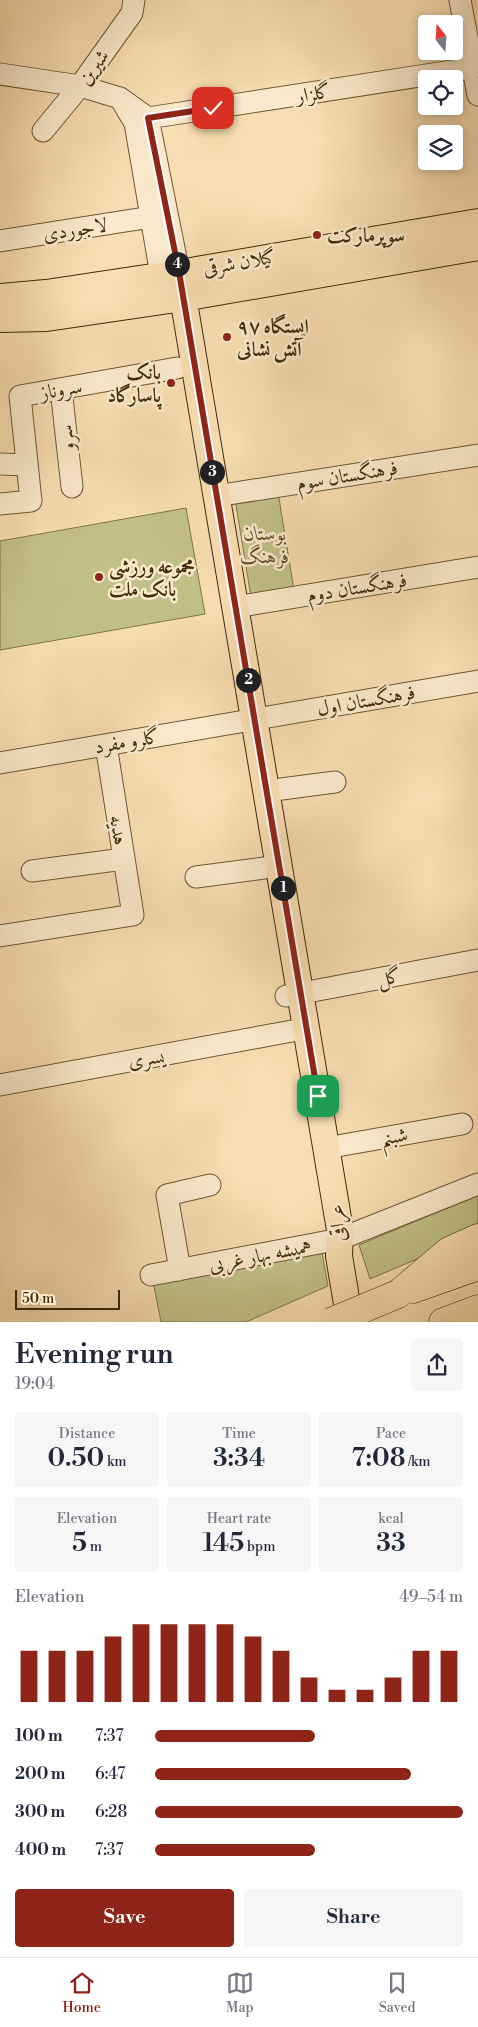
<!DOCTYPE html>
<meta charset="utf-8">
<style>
:root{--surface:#fff;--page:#f6f6f7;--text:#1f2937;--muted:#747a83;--line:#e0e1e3;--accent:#8f2418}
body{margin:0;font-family:"Libre Bodoni",Amiri,serif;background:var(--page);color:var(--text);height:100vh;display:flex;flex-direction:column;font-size:19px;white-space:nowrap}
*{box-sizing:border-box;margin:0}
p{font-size:16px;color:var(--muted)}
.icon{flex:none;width:28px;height:28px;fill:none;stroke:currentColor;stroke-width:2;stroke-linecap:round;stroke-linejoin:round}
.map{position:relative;height:1322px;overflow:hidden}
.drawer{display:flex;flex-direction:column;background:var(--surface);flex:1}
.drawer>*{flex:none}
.needle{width:32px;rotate:343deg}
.controls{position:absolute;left:418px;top:15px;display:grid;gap:10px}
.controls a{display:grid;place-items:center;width:45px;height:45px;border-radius:5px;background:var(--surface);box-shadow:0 2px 8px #0003;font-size:25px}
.scale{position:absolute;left:15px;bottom:12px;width:105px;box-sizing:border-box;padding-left:5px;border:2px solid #412b06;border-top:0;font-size:14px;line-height:18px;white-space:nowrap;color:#412b06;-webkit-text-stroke:4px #fae9cc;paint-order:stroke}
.pin{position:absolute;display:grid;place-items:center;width:42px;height:42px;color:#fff;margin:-21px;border-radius:10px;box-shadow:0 2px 8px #0006}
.km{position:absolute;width:25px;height:25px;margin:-12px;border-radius:50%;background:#222;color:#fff;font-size:14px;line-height:25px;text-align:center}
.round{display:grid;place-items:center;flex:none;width:52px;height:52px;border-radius:5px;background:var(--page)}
.summary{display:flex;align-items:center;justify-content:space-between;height:85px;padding:0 15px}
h1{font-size:28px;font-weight:600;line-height:38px}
.figures{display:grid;grid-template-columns:repeat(3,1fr);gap:8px;height:85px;padding:5px 15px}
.figures div{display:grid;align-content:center;border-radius:5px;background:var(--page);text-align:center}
.figures b{font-size:25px;font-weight:600}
.figures small{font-size:14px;font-weight:400}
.figures p{font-size:14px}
.chart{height:140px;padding:10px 15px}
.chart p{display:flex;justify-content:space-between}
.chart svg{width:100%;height:90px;margin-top:5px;stroke:var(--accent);stroke-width:6}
.primary-button{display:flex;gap:10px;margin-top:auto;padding:10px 15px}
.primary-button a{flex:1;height:58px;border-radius:5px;background:var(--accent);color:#fff;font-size:20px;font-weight:600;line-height:58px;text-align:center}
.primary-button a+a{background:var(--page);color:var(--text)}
ul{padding:0 15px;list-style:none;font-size:16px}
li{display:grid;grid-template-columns:80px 60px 1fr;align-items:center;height:38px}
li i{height:12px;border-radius:6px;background:var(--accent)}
.tabs{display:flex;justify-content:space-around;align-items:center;height:70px;border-top:1px solid var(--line);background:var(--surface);font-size:14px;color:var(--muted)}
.tabs a{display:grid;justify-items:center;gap:2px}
.tabs .current{color:var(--accent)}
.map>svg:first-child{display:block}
.green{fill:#c1c088;stroke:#817647}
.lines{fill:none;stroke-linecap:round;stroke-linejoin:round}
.minor-casing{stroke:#6e5831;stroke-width:23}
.major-casing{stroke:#412b06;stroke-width:28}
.highway-casing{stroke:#412b06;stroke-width:29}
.minor{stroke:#fae9cc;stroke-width:21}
.major{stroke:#f7ddb1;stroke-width:26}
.highway{stroke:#f7ddb1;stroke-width:28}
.highway-bridge-casing{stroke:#412b06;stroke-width:29;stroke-linecap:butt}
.highway-bridge{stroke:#f7ddb1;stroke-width:28}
.route-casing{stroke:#fff;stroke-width:10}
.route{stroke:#8f2418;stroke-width:6}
.poi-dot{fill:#8f2418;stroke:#fae9cc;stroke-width:2}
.labels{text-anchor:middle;stroke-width:5;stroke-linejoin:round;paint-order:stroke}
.street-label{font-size:20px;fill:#412b06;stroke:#fae9cc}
.poi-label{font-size:20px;font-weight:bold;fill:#412b06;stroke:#fae9cc;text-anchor:start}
.park-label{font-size:20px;font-style:italic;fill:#615026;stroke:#fae9cc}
</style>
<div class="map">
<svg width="478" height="1322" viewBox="0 0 478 1322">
<rect width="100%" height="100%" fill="#f7ddb1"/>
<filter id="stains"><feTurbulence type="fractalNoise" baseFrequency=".004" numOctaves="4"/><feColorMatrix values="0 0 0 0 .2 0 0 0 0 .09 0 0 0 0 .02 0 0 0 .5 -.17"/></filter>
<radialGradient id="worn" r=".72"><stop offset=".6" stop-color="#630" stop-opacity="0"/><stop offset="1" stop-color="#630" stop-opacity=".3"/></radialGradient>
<path class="green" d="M278,492L294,590L251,597L235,499Z
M186,508L205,614L0,650V541Z
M478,1195V1233L370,1279L359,1245Z
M321,1247L328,1286L246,1322H161L153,1281Z"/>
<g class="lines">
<defs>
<path id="minor" d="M460,0L478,95
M0,74L80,86L120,98
M148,118L478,67
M43,131L80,86L132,13L134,0
M0,241L151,217
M161,275L135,123L120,98L148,118L179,273
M61,389L72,487
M0,464L27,465
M216,496L478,455
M0,504L31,501L20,396L177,368
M235,607L478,567
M0,763L478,681
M266,791L335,782
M32,871L124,859
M196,877L264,868
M0,936L133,915L106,745
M286,996L478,960
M0,1085L292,1031
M326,1148L462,1124
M180,1270L167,1195L210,1185
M151,1275L340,1239L478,1184"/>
<path id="major" d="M179,273L340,1230L339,1256L350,1322
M0,297L46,293L179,273L478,222
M0,319L47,318L183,298L478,247"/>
<path id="highway" d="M413,1289L478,1266
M398,1294L449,1251L478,1238
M443,1322L478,1309"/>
</defs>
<use href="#minor" class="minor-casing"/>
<use href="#major" class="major-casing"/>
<use href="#highway" class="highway-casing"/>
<use href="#minor" class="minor"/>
<use href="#major" class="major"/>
<use href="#highway" class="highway"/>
<defs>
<path id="highway-bridge" d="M331,1322L398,1294"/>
</defs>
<use href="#highway-bridge" class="highway-bridge-casing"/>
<use href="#highway-bridge" class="highway-bridge"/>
</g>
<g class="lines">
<defs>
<path id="route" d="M213,108L148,118L179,272L318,1096"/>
</defs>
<use href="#route" class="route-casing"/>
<use href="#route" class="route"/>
</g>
<g class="poi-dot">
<circle cx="317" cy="235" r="5"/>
<circle cx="227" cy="337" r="5"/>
<circle cx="171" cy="383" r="5"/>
<circle cx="99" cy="577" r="5"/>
</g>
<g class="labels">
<g class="street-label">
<text transform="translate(93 67) rotate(-54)" y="7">شیرین</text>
<text transform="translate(313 93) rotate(-9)" y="7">گلزار</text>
<text transform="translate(75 229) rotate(-9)" y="7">لاجوردی</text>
<text transform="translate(239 262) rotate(-10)" y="7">گیلان شرقی</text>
<text transform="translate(61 389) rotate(-10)" y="7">سروناز</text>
<text transform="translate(66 438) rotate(-97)" y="7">سرو</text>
<text transform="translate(347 475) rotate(-9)" y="7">فرهنگستان سوم</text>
<text transform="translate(357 587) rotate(-9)" y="7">فرهنگستان دوم</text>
<text transform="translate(366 700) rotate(-10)" y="7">فرهنگستان اول</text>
<text transform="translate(127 741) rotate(-10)" y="7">گلرو مفرد</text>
<text transform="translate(119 830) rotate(81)" y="7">هدیه</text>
<text transform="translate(389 977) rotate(-11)" y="7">گل</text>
<text transform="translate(146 1058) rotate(-10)" y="7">یسری</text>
<text transform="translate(394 1136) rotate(-10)" y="7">شبنم</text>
<text transform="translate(337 1223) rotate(-95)" y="7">عراقی</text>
<text transform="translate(260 1255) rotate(-11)" y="7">همیشه بهار غربی</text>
</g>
<g class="poi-label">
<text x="327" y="242">سوپرمارکت</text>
<text x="237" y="333">ایستگاه ۹۷<tspan x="237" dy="23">آتش نشانی</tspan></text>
<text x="161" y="379" text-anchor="end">بانک<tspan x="161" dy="23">پاسارگاد</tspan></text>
<text x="109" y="573">مجموعه ورزشی<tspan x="109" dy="23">بانک ملت</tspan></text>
</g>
<g class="park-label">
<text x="265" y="540">بوستان<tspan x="265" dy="23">فرهنگ</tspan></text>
</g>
</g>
<rect width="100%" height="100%" filter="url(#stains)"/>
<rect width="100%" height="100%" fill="url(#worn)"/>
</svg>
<div class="controls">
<a><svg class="needle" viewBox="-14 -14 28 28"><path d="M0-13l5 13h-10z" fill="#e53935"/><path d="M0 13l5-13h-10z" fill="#747a83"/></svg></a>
<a><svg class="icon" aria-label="locate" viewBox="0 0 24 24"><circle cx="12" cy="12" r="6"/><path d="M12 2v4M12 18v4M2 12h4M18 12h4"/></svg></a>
<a><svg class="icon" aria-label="layers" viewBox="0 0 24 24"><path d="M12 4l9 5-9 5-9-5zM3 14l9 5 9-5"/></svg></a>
</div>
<div class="scale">50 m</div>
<div class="pin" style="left:318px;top:1096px;background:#1e9e55"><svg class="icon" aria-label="arrive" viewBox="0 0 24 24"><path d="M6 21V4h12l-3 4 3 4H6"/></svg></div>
<div class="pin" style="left:213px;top:108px;background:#d93025"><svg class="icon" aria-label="check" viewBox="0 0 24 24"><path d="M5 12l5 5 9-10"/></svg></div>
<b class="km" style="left:283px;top:888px">1</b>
<b class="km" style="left:248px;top:680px">2</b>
<b class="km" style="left:212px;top:472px">3</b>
<b class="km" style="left:177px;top:264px">4</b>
</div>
<section class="drawer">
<div class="summary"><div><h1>Evening run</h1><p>19:04</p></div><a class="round"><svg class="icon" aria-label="share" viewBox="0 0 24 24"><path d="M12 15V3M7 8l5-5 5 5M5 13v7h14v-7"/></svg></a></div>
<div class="figures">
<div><p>Distance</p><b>0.50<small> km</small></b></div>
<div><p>Time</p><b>3:34</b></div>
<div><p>Pace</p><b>7:08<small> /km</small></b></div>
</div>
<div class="figures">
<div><p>Elevation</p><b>5<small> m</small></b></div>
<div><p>Heart rate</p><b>145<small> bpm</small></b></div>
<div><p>kcal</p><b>33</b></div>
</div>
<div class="chart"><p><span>Elevation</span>49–54 m</p>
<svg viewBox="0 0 160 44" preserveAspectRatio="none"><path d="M5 44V19M15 44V19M25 44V19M35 44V12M45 44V6M55 44V6M65 44V6M75 44V6M85 44V12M95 44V19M105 44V32M115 44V38M125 44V38M135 44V32M145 44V19M155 44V19"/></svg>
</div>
<ul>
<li><b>100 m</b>7:37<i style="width:52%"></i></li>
<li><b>200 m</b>6:47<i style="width:83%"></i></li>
<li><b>300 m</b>6:28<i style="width:100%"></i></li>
<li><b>400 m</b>7:37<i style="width:52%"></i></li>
</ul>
<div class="primary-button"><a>Save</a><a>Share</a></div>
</section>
<nav class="tabs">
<a class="current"><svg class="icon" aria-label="home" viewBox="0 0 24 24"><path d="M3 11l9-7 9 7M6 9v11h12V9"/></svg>Home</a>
<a><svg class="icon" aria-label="map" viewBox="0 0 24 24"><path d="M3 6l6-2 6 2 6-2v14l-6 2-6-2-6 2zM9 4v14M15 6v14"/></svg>Map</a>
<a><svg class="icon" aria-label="saved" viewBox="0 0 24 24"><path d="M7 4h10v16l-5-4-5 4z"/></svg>Saved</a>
</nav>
